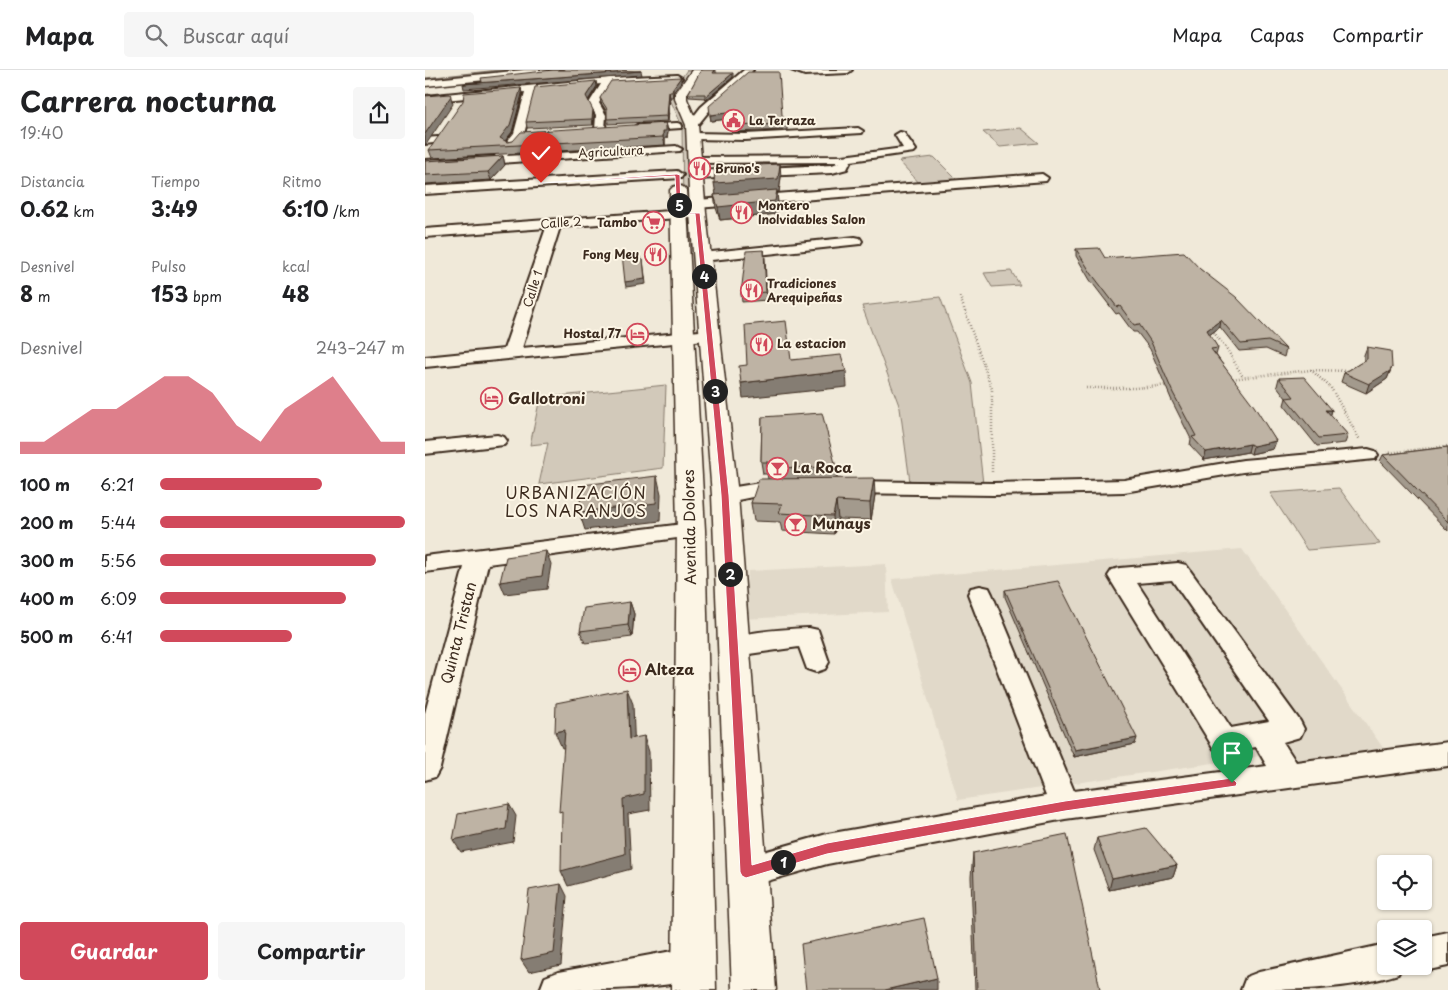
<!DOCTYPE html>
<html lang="es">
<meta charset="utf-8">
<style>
:root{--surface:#fff;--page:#f6f6f6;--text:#202124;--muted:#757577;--line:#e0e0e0;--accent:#d1495b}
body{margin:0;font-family:"Playpen Sans",sans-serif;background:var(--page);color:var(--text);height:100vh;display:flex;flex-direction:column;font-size:19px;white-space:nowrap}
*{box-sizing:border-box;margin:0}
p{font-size:16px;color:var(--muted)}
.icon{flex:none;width:28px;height:28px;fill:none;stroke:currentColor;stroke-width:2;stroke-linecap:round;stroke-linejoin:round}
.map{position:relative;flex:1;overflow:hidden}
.panel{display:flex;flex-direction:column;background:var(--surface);width:425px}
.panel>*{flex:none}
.buttons{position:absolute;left:952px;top:785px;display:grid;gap:10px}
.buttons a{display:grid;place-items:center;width:55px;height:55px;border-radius:5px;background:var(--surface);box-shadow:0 1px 4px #0004;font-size:25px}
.pin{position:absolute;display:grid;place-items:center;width:42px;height:42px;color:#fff;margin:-51px -21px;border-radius:50% 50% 50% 0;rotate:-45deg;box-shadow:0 0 5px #0007}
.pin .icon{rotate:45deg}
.km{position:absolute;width:25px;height:25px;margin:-12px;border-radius:50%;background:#222;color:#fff;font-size:14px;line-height:25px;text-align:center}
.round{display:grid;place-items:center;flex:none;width:52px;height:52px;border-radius:5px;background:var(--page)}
.head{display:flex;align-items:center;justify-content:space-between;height:85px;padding:0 20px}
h1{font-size:28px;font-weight:700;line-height:38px}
.metrics{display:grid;grid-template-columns:repeat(3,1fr);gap:8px;height:85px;padding:5px 20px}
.metrics div{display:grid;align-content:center}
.metrics b{font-size:21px;font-weight:700}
.metrics small{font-size:14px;font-weight:400}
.metrics p{font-size:14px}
.chart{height:140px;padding:10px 20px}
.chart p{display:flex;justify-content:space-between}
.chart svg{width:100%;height:90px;margin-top:5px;fill:var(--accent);opacity:.7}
.primary-button{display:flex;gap:10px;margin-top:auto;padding:10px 20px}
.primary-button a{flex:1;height:58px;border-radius:5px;background:var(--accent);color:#fff;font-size:20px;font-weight:700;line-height:58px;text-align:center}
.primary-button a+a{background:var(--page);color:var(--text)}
ul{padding:0 20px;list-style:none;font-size:16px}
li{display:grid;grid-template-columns:80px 60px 1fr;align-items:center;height:38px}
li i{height:12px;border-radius:6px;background:var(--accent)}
header{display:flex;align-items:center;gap:30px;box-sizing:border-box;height:70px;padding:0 25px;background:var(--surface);border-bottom:1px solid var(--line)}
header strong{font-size:24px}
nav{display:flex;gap:28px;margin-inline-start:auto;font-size:18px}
.search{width:350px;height:45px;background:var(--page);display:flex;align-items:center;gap:12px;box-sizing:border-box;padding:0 18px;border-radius:5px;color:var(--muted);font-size:19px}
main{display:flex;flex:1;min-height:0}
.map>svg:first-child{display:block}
.built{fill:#e1d9c9}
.green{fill:#d2c9ba;stroke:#867a6c}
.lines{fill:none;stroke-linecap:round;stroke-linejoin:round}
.stream{stroke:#7e7163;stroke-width:3}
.minor-casing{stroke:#3b2a1e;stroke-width:4}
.major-casing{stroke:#3b2a1e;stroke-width:3}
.path{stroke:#3b2a1e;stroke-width:2.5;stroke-dasharray:0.5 2.5;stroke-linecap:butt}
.minor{fill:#fcf5e5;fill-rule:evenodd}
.major{fill:#fcf5e5;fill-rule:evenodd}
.wall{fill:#a39a8d;stroke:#3b2a1e}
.shaded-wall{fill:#857d73;stroke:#3b2a1e}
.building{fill:#beb3a4;stroke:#3b2a1e}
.route{fill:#d1495b;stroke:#fff}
.labels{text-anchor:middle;stroke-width:4;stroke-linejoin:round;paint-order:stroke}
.far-poi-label{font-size:12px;font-weight:bold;fill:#3b2a1e;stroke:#fcf5e5;text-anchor:start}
.far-street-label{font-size:12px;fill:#3b2a1e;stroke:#fcf5e5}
.poi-label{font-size:15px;font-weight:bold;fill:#3b2a1e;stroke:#fcf5e5;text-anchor:start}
.street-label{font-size:15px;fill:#3b2a1e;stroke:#fcf5e5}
.neighbourhood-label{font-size:16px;letter-spacing:1px;fill:#3b2a1e;stroke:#fcf5e5}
</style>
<header>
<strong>Mapa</strong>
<div class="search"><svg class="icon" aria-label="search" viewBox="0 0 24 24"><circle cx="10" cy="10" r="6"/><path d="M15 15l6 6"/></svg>Buscar aquí</div>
<nav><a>Mapa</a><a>Capas</a><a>Compartir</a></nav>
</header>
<main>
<section class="panel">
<div class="head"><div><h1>Carrera nocturna</h1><p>19:40</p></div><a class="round"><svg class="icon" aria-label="share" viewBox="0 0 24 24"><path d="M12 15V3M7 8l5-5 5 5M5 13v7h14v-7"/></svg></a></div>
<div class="metrics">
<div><p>Distancia</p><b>0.62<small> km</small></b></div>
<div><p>Tiempo</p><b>3:49</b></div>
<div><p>Ritmo</p><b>6:10<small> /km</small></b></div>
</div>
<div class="metrics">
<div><p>Desnivel</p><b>8<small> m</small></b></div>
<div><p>Pulso</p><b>153<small> bpm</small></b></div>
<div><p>kcal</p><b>48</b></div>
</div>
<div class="chart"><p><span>Desnivel</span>243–247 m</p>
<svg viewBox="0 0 160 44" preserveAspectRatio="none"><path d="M0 44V38L10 38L20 30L30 22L40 22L50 14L60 6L70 6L80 14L90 30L100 38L110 22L120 14L130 6L140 22L150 38L160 38V44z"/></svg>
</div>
<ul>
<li><b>100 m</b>6:21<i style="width:66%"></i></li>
<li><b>200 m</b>5:44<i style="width:100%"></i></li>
<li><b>300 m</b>5:56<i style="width:88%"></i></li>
<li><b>400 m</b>6:09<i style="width:76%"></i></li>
<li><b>500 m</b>6:41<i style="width:54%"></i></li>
</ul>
<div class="primary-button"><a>Guardar</a><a>Compartir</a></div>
</section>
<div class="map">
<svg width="1023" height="920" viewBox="0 0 1023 920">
<rect width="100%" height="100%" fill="#f0e9d9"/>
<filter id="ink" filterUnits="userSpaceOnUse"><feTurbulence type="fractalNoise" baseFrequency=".02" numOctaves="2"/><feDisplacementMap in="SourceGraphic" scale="10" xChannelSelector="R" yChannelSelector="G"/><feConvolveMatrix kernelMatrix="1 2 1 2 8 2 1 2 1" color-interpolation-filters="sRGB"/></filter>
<g filter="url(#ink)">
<path class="built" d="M817,479L961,682L880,695L864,682L533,730L467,509Z
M461,494L463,542L317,549L323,501Z"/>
<path class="green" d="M262,0H268L251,29L262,55L265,140H258L257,56L245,29V24Z
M596,58L614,73L575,77L558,62Z
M509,87L534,112L497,116L474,91Z
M586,201L595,215L567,217L559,203Z
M515,227L547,313L558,414L485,412L475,338L437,236Z
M241,315L238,398L114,414L123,373L105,375L115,328Z
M914,418L955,474L882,480L845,423Z"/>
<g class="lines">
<path class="stream" d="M0,9L83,0"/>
<defs>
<path id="minor" d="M319,0H328L284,41L271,57H263L262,55L276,37Z
M366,0H427L423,3L380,5Z
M252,5L257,8L255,10L186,14L174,33L181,45L180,60L175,63L170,60L171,45L164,33L176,14L110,21L99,64L82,86L251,76L257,79L255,81L0,98V90L70,86L89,63L100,22L0,32V26L183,8Z
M252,53L256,54L257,56L256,58L212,61L207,58L212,55Z
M433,58L438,61L437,63L320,70L268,69L263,66L268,63L320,64Z
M475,62L479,63L491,80L489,82L426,91L422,99L407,103L270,109L264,105L270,101L407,95L415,92L269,93L263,90L269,87L418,86L478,78L470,65Z
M13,67L17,68L19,70L17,72L0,74V68Z
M252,101L258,105L256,108L0,124V116Z
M617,104L623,108L621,111L272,138L266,134L272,130Z
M273,139L280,143L278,146L135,157L97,278L285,260L291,261L293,265L291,269L0,297V287L79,279L121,158L0,167V159Z
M430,167L435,168L437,171L435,174L277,191L272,190L270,187L272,184L277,183Z
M72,365L79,367L82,371L79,375L0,384V372Z
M943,379L950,381L953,385L950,389L818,402L699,422L569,425L419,423L411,422L408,417L411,412L419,411L569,413L699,410L818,390Z
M341,412L367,413L370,418L367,423C357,425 348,424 339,425C324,427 307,433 292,430L289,425L292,420Z
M266,453L274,455L277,460L274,465L63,494L15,698L10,707L0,710V643L39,497L0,502V486Z
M753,493L761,495L875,651L879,659L875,667L858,672L871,692L1023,672V696L640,749L402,794L321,817L309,813L305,802L309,791L321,787L402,764L621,726L543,524L546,518L555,516L564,518L567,524L649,721L842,696L831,677L799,683L789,679L683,506L687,500L695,498ZM747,510L844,651L806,658L712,513Z
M384,558L393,560L404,592L400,599L391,602L382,599L374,577L310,586L301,583L297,576L301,569C327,561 356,559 384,558Z
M1023,862V896L999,901L987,896H999V867Z
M961,874V896H977L973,904C923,920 869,920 816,920L821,907L834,902Z
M269,877L281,883L287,895L281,907C232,920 168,920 115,920L120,907L133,902Z"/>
<path id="major" d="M99,0H138L133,3L0,16V10Z
M267,0H277L262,24V29L273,55L281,143L313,425L351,920H307L287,425L265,143L261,55L250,29V24Z
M253,115L258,117L261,120L280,460L291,920H247L252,460L245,120L248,117Z"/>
</defs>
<use href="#minor" class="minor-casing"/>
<use href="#major" class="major-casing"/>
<path class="path" d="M535,227L567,319V404
M787,260L803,281L818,307
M886,300L906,318L935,370
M805,309L886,300L925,301
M661,318H709L744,315
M962,383L1023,376"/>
<use href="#minor" class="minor"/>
<use href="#major" class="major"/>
</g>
<path class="wall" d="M291,0V3L308,7L281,30L280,28L264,27L263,24Z
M256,12L248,23V27H245L243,51L183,54L182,42L176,33L175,28Z
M172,16L163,31L169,45L168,55L102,58L101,52Z
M96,18L97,24L87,62L80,71L82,72L241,53L243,61L242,68H240V75L7,88L4,80Z
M285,45H357L362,54V60L307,62L303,49L286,51Z
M78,86L80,95L66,110L0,114V91Z
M356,107L354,122H352L353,134L352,144L295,150L291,138L289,125Z
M651,179L680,188L775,199L861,279L859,287L841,279L814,281L795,257L784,265L793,278L791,285L851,371L848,379L826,384L823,382L779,390L765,375L766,369L747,331L725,279L712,262H708L694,243L691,244L665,210L651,186Z
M339,180L342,230L317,232L316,224Z
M942,277L967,297L962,309L941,323L916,312L919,303L939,291V285Z
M854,308L907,340L905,346L923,365L920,373L892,376L859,335L861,328L852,316Z
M337,347L411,397L412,408L450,425L446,450L413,449L409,464L357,461L355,452L329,451L326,433L343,409L342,404H338L336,392Z
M1023,377V461L955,391L958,385Z
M580,520L710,674L649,687L580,527Z
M205,532L209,544L207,567L160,573L155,561Z
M672,768L752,795L748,807L684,820L669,780Z
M548,783L675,919V920H550L546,807Z"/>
<path class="shaded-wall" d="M216,1L217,5L39,19L38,14Z
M308,3V7L281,30L280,27Z
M256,7V12L248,23V27V18Z
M171,11L172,16L162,32L161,26Z
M96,18L97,24L87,62L77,75L75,68Z
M244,22L245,27L243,51L242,46Z
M25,24L28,34L0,76V64Z
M168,40L169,45L168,55L167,49Z
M302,43L303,49L286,51L285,45Z
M241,53L243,61L242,68H240V75L238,67V61Z
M78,86L80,95L66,110L63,102Z
M355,94L356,107L354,122H352L353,134L352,144L295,150L289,113Z
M339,180L340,188L342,230L341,222Z
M218,190L221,214L201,217L200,212Z
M796,250L795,257L780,268L782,260Z
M967,297L962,309L941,323L944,314Z
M421,301L422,317L318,328L316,313Z
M901,340H907L905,348Z
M851,371L848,379L826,384L828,376Z
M825,374L823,382L779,390L781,382Z
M232,406L236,424L235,451L160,460L154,442Z
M449,408L450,425L446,450L445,433Z
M411,431L413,449L409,464L408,446Z
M121,481L126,494L122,519L80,524L75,512Z
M205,532L209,544L207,567L203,555Z
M202,619L208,634L210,685L204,669Z
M140,660L147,676L137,678L130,662Z
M219,666L224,682L225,740L203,744L206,799L143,816L136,801L198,729Z
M712,668L710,674L649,687L650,680Z
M84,734L91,746L88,772L36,782L28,770Z
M752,795L748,807L684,820L687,808Z
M136,814L142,826L136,895L104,902L96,890Z
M512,908V920H460Z"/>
<path class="building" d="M128,0H167L168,2L182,0L216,1L38,14L57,12L56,8Z
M276,0H290L288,3H308L280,27V24H263Z
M323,2H354L357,45L362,54L306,56L302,43L285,45L284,36Z
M256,7L248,18L247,22H244L242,46L182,49V39L175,28L186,11Z
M171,11L161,26L168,40L167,49L101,52L110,17Z
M96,18L85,55L75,68L82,72L88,71L96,62L241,53V61H238V67L4,80L38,31L39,23Z
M25,24L26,26L0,64V26Z
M78,86L63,102L0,105V91Z
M355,94L353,109L289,113L290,97Z
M352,120L350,131L293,137L289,125Z
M674,178L680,188L759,182L775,199L811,227L861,279L843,271L816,274L796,250L782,260L793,278L786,279L829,336L851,371L828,376L825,374L781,382L767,367L771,366L748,323L726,272L714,254L709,255L695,236L692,237L666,203L651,179Z
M339,180L341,222L316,224L321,181Z
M211,183L218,190L220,209L200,212L197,184Z
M361,251L366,290L416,285L421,301L316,313L314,296L322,295L320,255Z
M942,277L966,281L967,297L965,301L944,314L919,303L942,289Z
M879,307L907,340H901L923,365L894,368L861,328L869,327L854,308Z
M397,343L411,397L341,398L343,392H336L337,347Z
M1023,377V452L958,385Z
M232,406L231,433L154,442L157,415Z
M449,408L445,433L411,431L408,446L354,443L357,434L326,433L334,409Z
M121,481L117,506L75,512L81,487Z
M633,511L712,668L650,680L580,520Z
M205,532L203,555L155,561L159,538Z
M202,619L204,669L219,666V724L198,729L200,784L136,801L137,741L134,742L140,660L130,662L131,633Z
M84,734L81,759L28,770L33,744Z
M721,758L752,795L687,808L672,768Z
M642,764L675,919L668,920H552L548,783Z
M136,814L129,883L96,890L104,820Z
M499,848L512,908L460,920H381L376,874Z"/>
</g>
<path class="route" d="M252,104L255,105L256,143H275L304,425L327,795L402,773L640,731L807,708L812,713L811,716L640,741L402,784L321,808L317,806L315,802L296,425L270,144H252L250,106L114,113Z"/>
<defs>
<symbol id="civic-ring" viewBox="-11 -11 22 22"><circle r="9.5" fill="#fcf5e5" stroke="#d1495b" stroke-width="1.5"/><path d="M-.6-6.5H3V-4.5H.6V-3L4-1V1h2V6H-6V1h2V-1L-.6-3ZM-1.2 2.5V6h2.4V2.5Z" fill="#d1495b"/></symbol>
<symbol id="restaurant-ring" viewBox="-11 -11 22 22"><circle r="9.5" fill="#fcf5e5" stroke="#d1495b" stroke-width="1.5"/><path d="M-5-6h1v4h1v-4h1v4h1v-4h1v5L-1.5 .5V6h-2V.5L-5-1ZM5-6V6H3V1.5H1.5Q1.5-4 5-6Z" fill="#d1495b"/></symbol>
<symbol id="supermarket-ring" viewBox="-11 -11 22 22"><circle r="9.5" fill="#fcf5e5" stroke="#d1495b" stroke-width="1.5"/><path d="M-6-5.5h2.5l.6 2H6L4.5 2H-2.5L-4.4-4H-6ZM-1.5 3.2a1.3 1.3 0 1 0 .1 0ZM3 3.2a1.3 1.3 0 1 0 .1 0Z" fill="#d1495b"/></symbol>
<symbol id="hotel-ring" viewBox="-11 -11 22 22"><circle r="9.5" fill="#fcf5e5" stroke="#d1495b" stroke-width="1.5"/><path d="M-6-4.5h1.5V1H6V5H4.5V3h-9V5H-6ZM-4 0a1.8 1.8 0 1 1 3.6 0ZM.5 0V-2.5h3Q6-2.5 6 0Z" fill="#d1495b"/></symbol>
<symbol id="bar-ring" viewBox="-11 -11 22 22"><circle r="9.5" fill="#fcf5e5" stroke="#d1495b" stroke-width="1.5"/><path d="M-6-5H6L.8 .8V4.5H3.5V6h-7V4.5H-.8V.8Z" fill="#d1495b"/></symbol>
</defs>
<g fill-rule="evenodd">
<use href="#civic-ring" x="296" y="38" width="25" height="25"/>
<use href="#restaurant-ring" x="262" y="86" width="25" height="25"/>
<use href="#restaurant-ring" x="304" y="130" width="25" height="25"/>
<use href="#supermarket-ring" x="216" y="140" width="25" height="25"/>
<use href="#restaurant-ring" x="218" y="172" width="25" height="25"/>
<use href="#restaurant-ring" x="314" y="208" width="25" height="25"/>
<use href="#hotel-ring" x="200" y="252" width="25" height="25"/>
<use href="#restaurant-ring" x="324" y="262" width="25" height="25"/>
<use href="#hotel-ring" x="54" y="316" width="25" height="25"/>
<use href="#bar-ring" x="340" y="386" width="25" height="25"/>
<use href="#bar-ring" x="358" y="442" width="25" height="25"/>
<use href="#hotel-ring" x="192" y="588" width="25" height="25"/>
</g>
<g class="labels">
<g class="far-poi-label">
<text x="324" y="55">La Terraza</text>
<text x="290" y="103">Bruno's</text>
<text x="333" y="140">Montero<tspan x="333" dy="14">Inolvidables Salon</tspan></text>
<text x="212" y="157" text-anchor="end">Tambo</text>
<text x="214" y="189" text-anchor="end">Fong Mey</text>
<text x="342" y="218">Tradiciones<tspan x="342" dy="14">Arequipeñas</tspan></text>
<text x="196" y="268" text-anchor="end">Hostal 77</text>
<text x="352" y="278">La estacion</text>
</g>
<g class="far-street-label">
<text transform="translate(186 82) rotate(-3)" y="4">Agricultura</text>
<text transform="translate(136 153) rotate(-4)" y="4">Calle 2</text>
<text transform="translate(108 219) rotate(-72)" y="4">Calle 1</text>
</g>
<g class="poi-label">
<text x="83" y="334">Gallotroni</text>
<text x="368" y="403">La Roca</text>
<text x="387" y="459">Munays</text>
<text x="220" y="605">Alteza</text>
</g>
<g class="street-label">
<text transform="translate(265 457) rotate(-91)" y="5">Avenida Dolores</text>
<text transform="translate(34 563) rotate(-76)" y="5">Quinta Tristan</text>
</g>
<g class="neighbourhood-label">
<text x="151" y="429">URBANIZACIÓN<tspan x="151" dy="18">LOS NARANJOS</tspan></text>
</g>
</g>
</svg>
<div class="buttons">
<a><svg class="icon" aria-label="locate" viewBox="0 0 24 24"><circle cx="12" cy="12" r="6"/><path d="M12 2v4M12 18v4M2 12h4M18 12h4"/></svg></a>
<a><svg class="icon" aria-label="layers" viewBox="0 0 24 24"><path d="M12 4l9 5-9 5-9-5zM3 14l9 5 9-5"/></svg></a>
</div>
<div class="pin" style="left:807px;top:713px;background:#1e9e55"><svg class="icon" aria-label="arrive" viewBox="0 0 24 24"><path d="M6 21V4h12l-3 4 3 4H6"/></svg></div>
<div class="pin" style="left:116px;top:113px;background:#d93025"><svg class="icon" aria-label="check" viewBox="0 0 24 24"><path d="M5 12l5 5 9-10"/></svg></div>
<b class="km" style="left:358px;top:792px">1</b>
<b class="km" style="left:305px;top:504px">2</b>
<b class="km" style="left:290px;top:321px">3</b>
<b class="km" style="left:279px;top:206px">4</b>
<b class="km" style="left:254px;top:135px">5</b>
</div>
</main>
